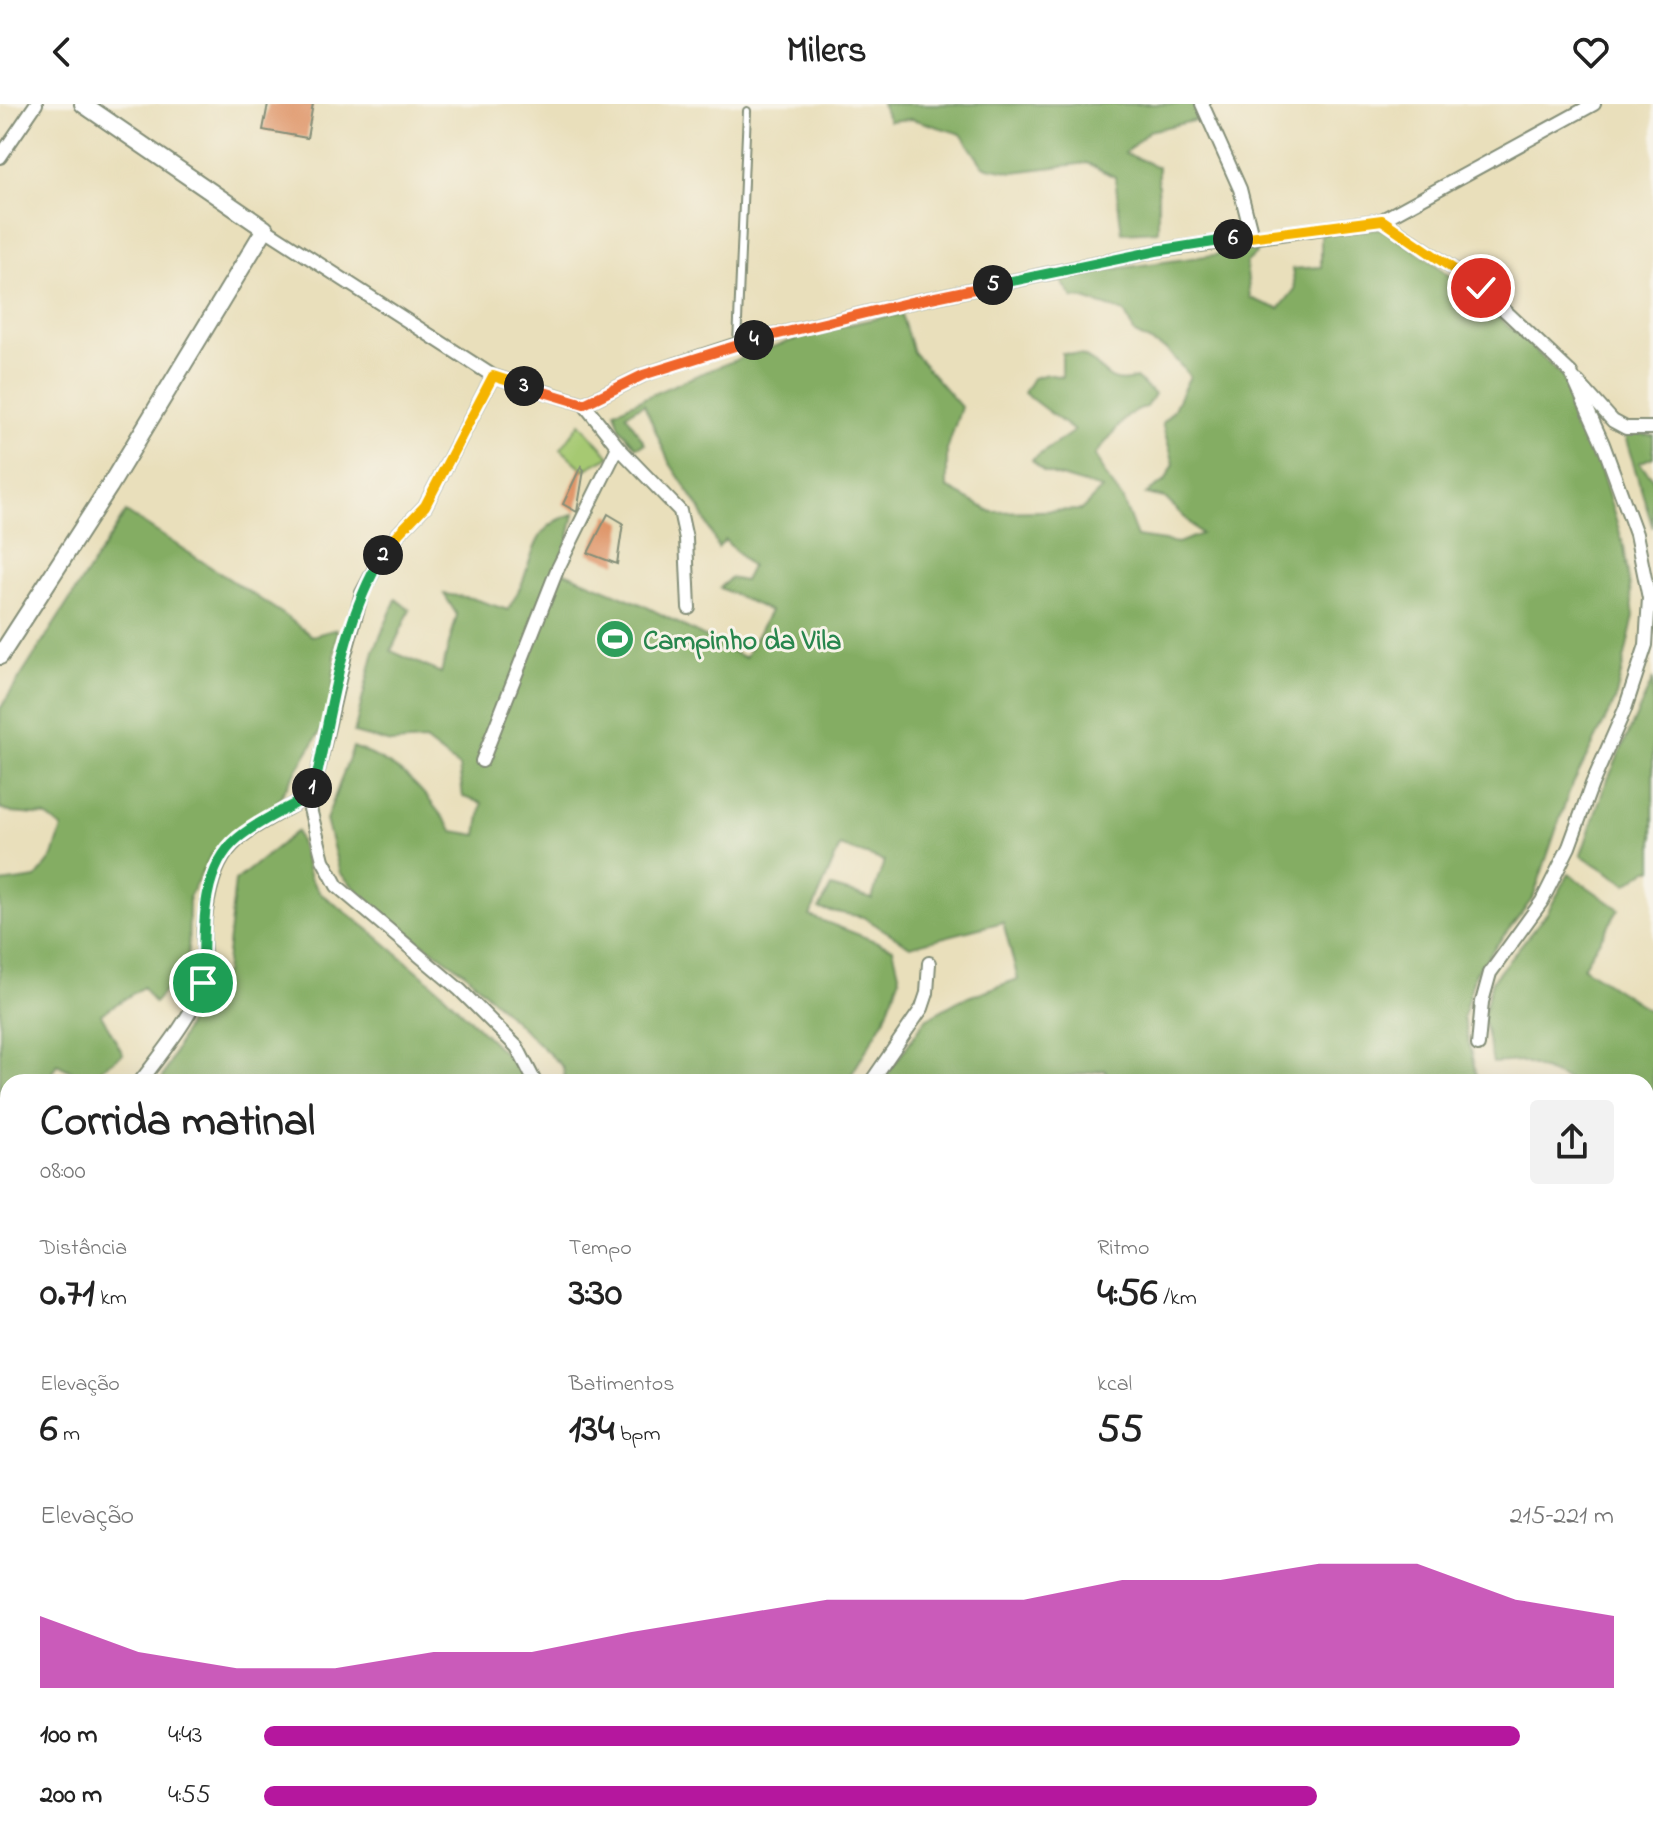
<!DOCTYPE html>
<html lang="pt">
<meta charset="utf-8">
<style>
:root{--surface:#fff;--page:#f2f2f2;--text:#222;--muted:#767676;--accent:#b5179e}
body{margin:0;font-family:"Indie Flower",sans-serif;background:var(--page);color:var(--text);height:100vh;display:flex;flex-direction:column;font-size:30px;white-space:nowrap}
*{box-sizing:border-box;margin:0}
p{font-size:26px;color:var(--muted)}
.icon{flex:none;width:44px;height:44px;fill:none;stroke:currentColor;stroke-width:2;stroke-linecap:round;stroke-linejoin:round}
.map{position:relative;flex:1;overflow:hidden}
.drawer{position:absolute;left:0px;top:970px;width:1654px;height:770px;display:flex;flex-direction:column;background:var(--surface);border-radius:24px 24px 0 0;box-shadow:0 8px 32px #0002}
.drawer>*{flex:none}
.pin{position:absolute;display:grid;place-items:center;width:68px;height:68px;color:#fff;margin:-34px;border:4px solid #fff;border-radius:50%;box-shadow:0 2px 8px #0007}
.km{position:absolute;width:40px;height:40px;margin:-20px;border-radius:50%;background:#222;color:#fff;font-size:22px;line-height:40px;text-align:center}
.round{display:grid;place-items:center;flex:none;width:84px;height:84px;border-radius:8px;background:var(--page)}
.head{display:flex;align-items:center;justify-content:space-between;height:136px;padding:0 40px}
h1{font-size:44px;font-weight:800;line-height:60px}
.stats{display:grid;grid-template-columns:repeat(3,1fr);gap:12px;height:136px;padding:8px 40px}
.stats div{display:grid;align-content:center}
.stats b{font-size:40px;font-weight:800}
.stats small{font-size:22px;font-weight:400}
.stats p{font-size:22px}
.chart{height:224px;padding:16px 40px}
.chart p{display:flex;justify-content:space-between}
.chart svg{width:100%;height:144px;margin-top:8px;fill:var(--accent);opacity:.7}
ul{padding:0 40px;list-style:none;font-size:26px}
li{display:grid;grid-template-columns:128px 96px 1fr;align-items:center;height:60px}
li i{height:20px;border-radius:10px;background:var(--accent)}
header{display:flex;justify-content:space-between;align-items:center;height:104px;padding:0 40px;background:var(--surface);font-size:36px;font-weight:800}
.map>svg:first-child{display:block}
.green{fill:#a6c972;stroke:#628353;stroke-width:2}
.forest{fill:#84ad64;stroke:#52754c;stroke-width:2}
.water{fill:#7ab1e9;stroke:#4c778e;stroke-width:2}
.building{fill:#df9467}
.lines{fill:none;stroke-linecap:round;stroke-linejoin:round}
.service-casing{stroke:#848e78;stroke-width:10}
.minor-casing{stroke:#848e78;stroke-width:16}
.tertiary-casing{stroke:#848e78;stroke-width:20}
.service{stroke:#fff;stroke-width:6}
.minor{stroke:#fff;stroke-width:12}
.tertiary{stroke:#fff;stroke-width:16}
.split-1-casing{stroke:#fff;stroke-width:16}
.split-2-casing{stroke:#fff;stroke-width:16}
.split-3-casing{stroke:#fff;stroke-width:16}
.split-4-casing{stroke:#fff;stroke-width:16}
.split-5-casing{stroke:#fff;stroke-width:16}
.split-6-casing{stroke:#fff;stroke-width:16}
.split-7-casing{stroke:#fff;stroke-width:16}
.split-1{stroke:#22a559;stroke-width:10}
.split-2{stroke:#22a559;stroke-width:10}
.split-3{stroke:#f5b400;stroke-width:10}
.split-4{stroke:#f0652b;stroke-width:10}
.split-5{stroke:#f0652b;stroke-width:10}
.split-6{stroke:#22a559;stroke-width:10}
.split-7{stroke:#f5b400;stroke-width:10}
.labels{text-anchor:middle;stroke-width:6;stroke-linejoin:round;paint-order:stroke}
.leisure-label{font-size:28px;font-weight:bold;fill:#27864d;stroke:#f7f3e8;text-anchor:start}
</style>
<header><svg class="icon" aria-label="back" viewBox="0 0 24 24"><path d="M15 5l-7 7 7 7"/></svg>Milers<svg class="icon" aria-label="heart" viewBox="0 0 24 24"><path d="M12 20l-8-8c-3-5 5-10 8-4 3-6 11-1 8 4z"/></svg></header>
<div class="map">
<svg width="1653" height="1739" viewBox="0 0 1653 1739">
<rect width="100%" height="100%" fill="#f7f3e8"/>
<filter id="ink" filterUnits="userSpaceOnUse"><feTurbulence type="fractalNoise" baseFrequency=".0125" numOctaves="2"/><feDisplacementMap in="SourceGraphic" scale="16" xChannelSelector="R" yChannelSelector="G"/><feConvolveMatrix kernelMatrix="1 2 1 2 8 2 1 2 1" color-interpolation-filters="sRGB"/></filter>
<filter id="wash" filterUnits="userSpaceOnUse"><feTurbulence type="fractalNoise" baseFrequency=".006" numOctaves="4" result="noise"/><feDisplacementMap in="SourceGraphic" scale="32" xChannelSelector="R" yChannelSelector="G"/><feGaussianBlur stdDeviation="1.8" result="paint"/><feColorMatrix in="noise" values="0 0 0 0 0 0 0 0 0 0 0 0 0 0 0 0 0 1.4 0 .05"/><feComposite in="paint" operator="in"/></filter>
<g filter="url(#wash)">
<rect width="100%" height="100%" fill="#e9dfbb"/>
<path class="green" d="M580,319L610,352L584,366L561,345Z"/>
<path class="forest" d="M882,0H1194L1197,16L1149,27L1125,49L1158,63V127L1122,129L1115,73L1087,59L1013,68L983,62L961,30L912,15L889,17Z
M1383,124L1435,160L1518,230L1562,272L1596,350L1624,443L1634,512L1615,597L1569,688L1533,794L1475,869L1463,914L1477,975L1481,978H1110L1105,966L1038,978H882L926,915L960,896L1018,875L1003,818L910,842L863,813L819,805L831,783L872,795L884,757L840,742L810,812L893,844L900,873L884,916L847,978H565L563,963L463,867L379,809L340,769L326,716L353,643C408,665 418,681 453,727L477,731L482,699L463,693L459,663L425,637L391,639L354,629L374,547L396,495L410,506L391,547L441,569L457,511L444,490L471,494L508,506C513,497 519,487 523,477C534,445 536,420 574,410L562,467L643,501L745,554L770,507L720,484L730,474L744,477L751,463L725,436L718,444L700,405L669,358L644,300L626,310L645,340L636,343L620,324L615,307C705,266 802,226 901,210L913,248L961,303L947,346V384L992,408L1081,406L1102,385L1044,368L1032,356L1074,327L1024,289L1033,274L1047,270L1062,273V249C1069,250 1077,250 1083,252C1103,259 1104,285 1136,274L1154,290L1146,303L1128,311L1095,351L1106,373L1122,394L1137,433L1178,439L1201,430L1165,394L1146,390L1165,377L1174,360L1162,319L1173,307L1190,272L1167,246L1135,230L1124,208L1084,195L1073,194L1058,173L1255,145L1256,150L1246,159L1250,194L1279,205L1295,185L1292,165L1321,163V129Z
M1624,329L1653,331V353L1639,359L1653,374V424Z
M126,408L283,510L312,532L337,525L331,610L276,700L211,751L189,793L188,861L154,899L143,883L101,910L123,950L87,975L57,960L48,978H8V1150L0,1153V779L36,774L53,752L62,724L46,712L13,709L0,705V605Z
M1653,575V765H1648L1627,780L1581,751L1604,684Z
M297,727L310,774L320,789L367,824L440,886L521,966L523,978H161L191,912L225,869L235,777Z
M1569,770L1619,805L1583,863L1653,909V1739H952L956,1732H1646V978H1573L1520,957L1493,959L1483,912L1492,877L1547,809Z
M8,1385V1530L0,1531V1393Z
M8,1565V1732H236L244,1739H0V1566Z
M498,1732H547L540,1739H495Z
M727,1732H879L886,1739H723Z"/>
<path class="water" d="M8,1150V1302L0,1314V1153Z"/>
<g id="blocks">
<path class="building" d="M268,0H313L307,34L263,26Z
M581,362L584,366L577,408L563,400Z
M608,410L623,419L617,460L588,449Z"/>
</g>
</g>
<g filter="url(#ink)">
<use href="#blocks" fill-opacity="0" stroke="#848e78" stroke-width="2"/>
<g class="lines">
<defs>
<path id="service" d="M737,240L747,7"/>
<path id="minor" d="M1202,0L1240,85L1252,132
M0,53L36,0
M1382,116L1481,184L1571,269L1603,340L1636,430L1649,494L1646,541L1625,605L1592,680L1569,743L1542,797L1490,869L1482,898L1478,941
M265,125L493,272L584,300L618,343L680,407L686,435L689,504
M1578,278L1613,317L1626,324H1653
M584,300L643,271L737,240L907,199L1156,147L1382,116L1594,0
M482,657L557,466L618,343
M307,693L317,671L345,550L362,489L381,453L399,429L425,402L493,272
M307,693L323,756L337,782L460,886L517,943L535,978
M140,978C159,953 195,909 203,879C207,862 202,841 204,823C214,735 237,734 307,693
M871,978L922,904L927,889L929,859
M0,1368L8,1362
M0,1549L8,1547
M297,1732L310,1739
M874,1732L876,1739
M901,1732L905,1739
M445,1739L448,1732
M462,1739L463,1732
M476,1739V1732"/>
<path id="tertiary" d="M0,552L109,383L265,125L83,0"/>
</defs>
<use href="#service" class="service-casing"/>
<use href="#minor" class="minor-casing"/>
<use href="#tertiary" class="tertiary-casing"/>
<use href="#service" class="service"/>
<use href="#minor" class="minor"/>
<use href="#tertiary" class="tertiary"/>
</g>
</g>
<g class="lines" filter="url(#ink)">
<defs>
<path id="split-1" d="M203,879C204,833 198,767 238,734C258,717 285,706 307,693L312,684"/>
<path id="split-2" d="M312,684L317,671C333,598 343,515 383,451"/>
<path id="split-3" d="M383,451L399,429L425,402L493,272L524,282"/>
<path id="split-4" d="M524,282L584,300L643,271L754,236"/>
<path id="split-5" d="M754,236L907,199L993,181"/>
<path id="split-6" d="M993,181L1156,147L1233,135"/>
<path id="split-7" d="M1233,135L1382,116L1481,184"/>
</defs>
<use href="#split-1" class="split-1-casing"/>
<use href="#split-2" class="split-2-casing"/>
<use href="#split-3" class="split-3-casing"/>
<use href="#split-4" class="split-4-casing"/>
<use href="#split-5" class="split-5-casing"/>
<use href="#split-6" class="split-6-casing"/>
<use href="#split-7" class="split-7-casing"/>
<use href="#split-1" class="split-1"/>
<use href="#split-2" class="split-2"/>
<use href="#split-3" class="split-3"/>
<use href="#split-4" class="split-4"/>
<use href="#split-5" class="split-5"/>
<use href="#split-6" class="split-6"/>
<use href="#split-7" class="split-7"/>
</g>
<defs>
<symbol id="stadium-disc" viewBox="-11 -11 22 22"><circle r="9.5" fill="#2e9e5b" stroke="#f7f3e8"/><path d="M0-5a6.5 5 0 1 0 0 10a6.5 5 0 1 0 0-10ZM-3.5-1.8h7v3.6h-7Z" fill="#fff"/></symbol>
</defs>
<g fill-rule="evenodd">
<use href="#stadium-disc" x="593" y="513" width="44" height="44"/>
</g>
<g class="labels">
<g class="leisure-label">
<text x="643" y="545">Campinho da Vila</text>
</g>
</g>
</svg>
<div class="pin" style="left:203px;top:879px;background:#1e9e55"><svg class="icon" aria-label="arrive" viewBox="0 0 24 24"><path d="M6 21V4h12l-3 4 3 4H6"/></svg></div>
<div class="pin" style="left:1481px;top:184px;background:#d93025"><svg class="icon" aria-label="check" viewBox="0 0 24 24"><path d="M5 12l5 5 9-10"/></svg></div>
<b class="km" style="left:312px;top:684px">1</b>
<b class="km" style="left:383px;top:451px">2</b>
<b class="km" style="left:524px;top:282px">3</b>
<b class="km" style="left:754px;top:236px">4</b>
<b class="km" style="left:993px;top:181px">5</b>
<b class="km" style="left:1233px;top:135px">6</b>
<section class="drawer">
<div class="head"><div><h1>Corrida matinal</h1><p>08:00</p></div><a class="round"><svg class="icon" aria-label="share" viewBox="0 0 24 24"><path d="M12 15V3M7 8l5-5 5 5M5 13v7h14v-7"/></svg></a></div>
<div class="stats">
<div><p>Distância</p><b>0.71<small> km</small></b></div>
<div><p>Tempo</p><b>3:30</b></div>
<div><p>Ritmo</p><b>4:56<small> /km</small></b></div>
</div>
<div class="stats">
<div><p>Elevação</p><b>6<small> m</small></b></div>
<div><p>Batimentos</p><b>134<small> bpm</small></b></div>
<div><p>kcal</p><b>55</b></div>
</div>
<div class="chart"><p><span>Elevação</span>215–221 m</p>
<svg viewBox="0 0 160 44" preserveAspectRatio="none"><path d="M0 44V22L10 33L20 38L30 38L40 33L50 33L60 27L70 22L80 17L90 17L100 17L110 11L120 11L130 6L140 6L150 17L160 22V44z"/></svg>
</div>
<ul>
<li><b>100 m</b>4:43<i style="width:93%"></i></li>
<li><b>200 m</b>4:55<i style="width:78%"></i></li>
</ul>
</section>
</div>
